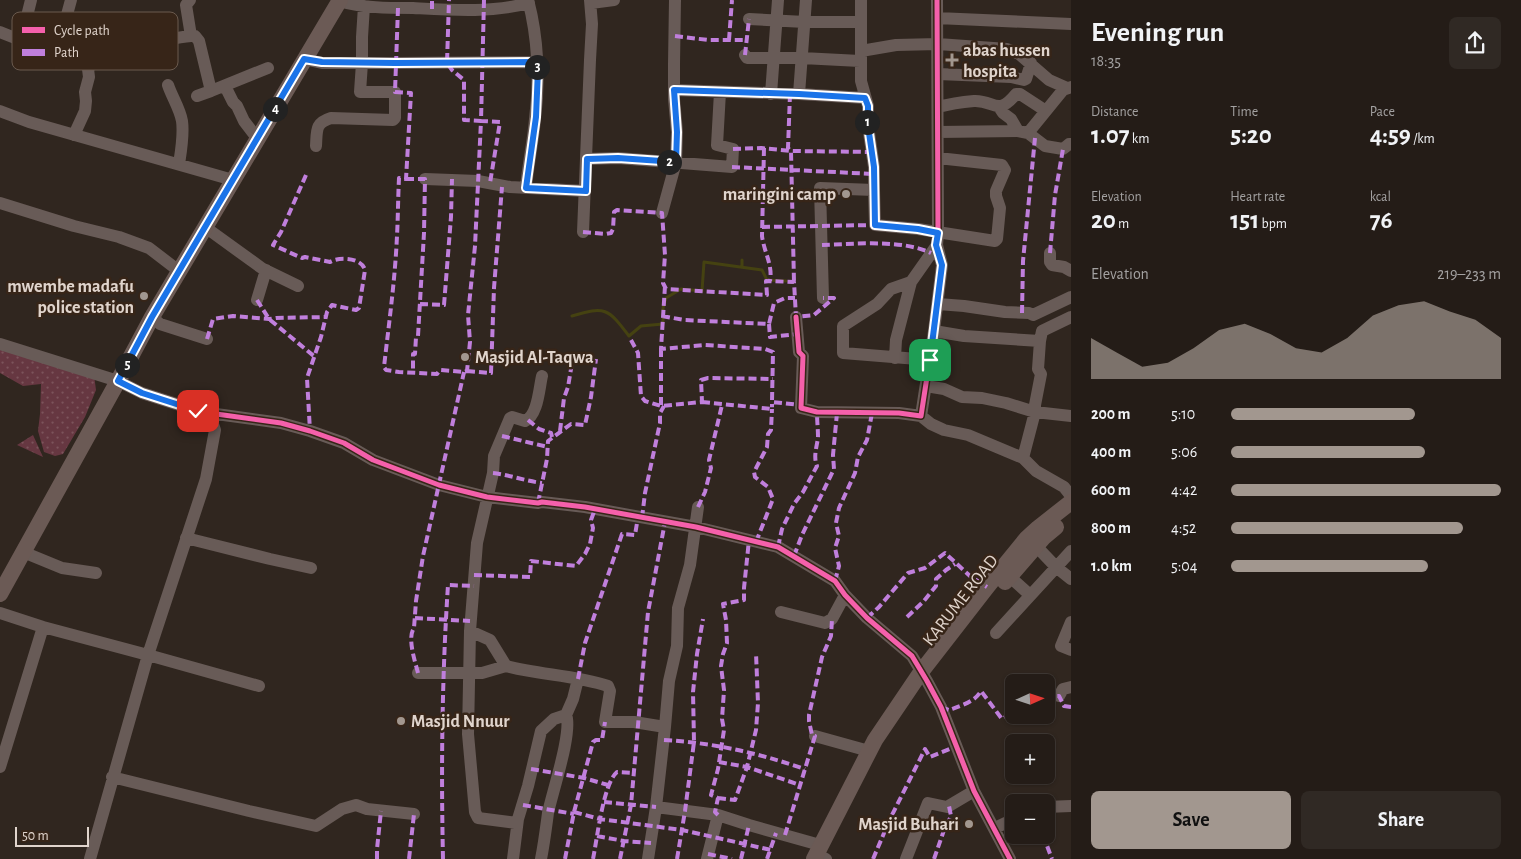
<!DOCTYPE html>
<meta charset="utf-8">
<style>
:root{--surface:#241c17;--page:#302924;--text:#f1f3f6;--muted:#a3a1a1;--line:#413a36;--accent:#a2978f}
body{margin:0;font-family:"Alegreya Sans",sans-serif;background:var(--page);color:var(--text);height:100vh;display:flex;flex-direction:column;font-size:19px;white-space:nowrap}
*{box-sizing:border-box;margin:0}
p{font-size:16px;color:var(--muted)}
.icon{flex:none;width:28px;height:28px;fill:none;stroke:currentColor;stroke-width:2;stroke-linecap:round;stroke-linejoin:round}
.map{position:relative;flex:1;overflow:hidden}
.sheet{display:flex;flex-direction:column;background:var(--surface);width:450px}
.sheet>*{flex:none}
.needle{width:32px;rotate:87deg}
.buttons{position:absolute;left:1005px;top:674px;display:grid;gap:10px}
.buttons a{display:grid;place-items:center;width:50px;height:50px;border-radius:8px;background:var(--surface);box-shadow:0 1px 4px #0004,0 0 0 1px var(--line);font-size:25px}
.scale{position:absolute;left:15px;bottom:12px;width:74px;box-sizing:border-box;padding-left:5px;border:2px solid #e0d4cc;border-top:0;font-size:14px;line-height:18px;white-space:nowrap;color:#e0d4cc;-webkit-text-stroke:4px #372518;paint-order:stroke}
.pin{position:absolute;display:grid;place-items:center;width:42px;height:42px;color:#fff;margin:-21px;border-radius:10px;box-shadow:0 2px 8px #0006}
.km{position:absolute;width:25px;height:25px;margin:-12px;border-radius:50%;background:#222;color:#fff;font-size:14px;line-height:25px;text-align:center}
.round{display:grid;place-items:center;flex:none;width:52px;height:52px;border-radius:8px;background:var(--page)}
.head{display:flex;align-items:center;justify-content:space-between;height:85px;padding:0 20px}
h1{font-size:28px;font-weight:700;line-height:38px}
.figures{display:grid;grid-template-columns:repeat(3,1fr);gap:8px;height:85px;padding:5px 20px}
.figures div{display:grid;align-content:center}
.figures b{font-size:25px;font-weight:700}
.figures small{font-size:14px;font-weight:400}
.figures p{font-size:14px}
.chart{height:140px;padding:10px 20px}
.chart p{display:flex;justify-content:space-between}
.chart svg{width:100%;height:90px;margin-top:5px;fill:var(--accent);opacity:.7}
.button{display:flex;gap:10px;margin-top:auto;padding:10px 20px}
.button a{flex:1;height:58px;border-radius:8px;background:var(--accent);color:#111;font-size:20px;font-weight:700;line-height:58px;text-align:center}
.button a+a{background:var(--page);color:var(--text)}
ul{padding:0 20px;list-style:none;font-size:16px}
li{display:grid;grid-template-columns:80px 60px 1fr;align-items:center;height:38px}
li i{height:12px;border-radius:6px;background:var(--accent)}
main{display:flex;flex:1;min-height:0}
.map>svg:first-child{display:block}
.grass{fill:url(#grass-dots)}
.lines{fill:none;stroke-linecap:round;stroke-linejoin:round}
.stream{stroke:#454211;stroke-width:3}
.minor{stroke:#685b57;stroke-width:12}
.major{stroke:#6b5a55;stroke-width:16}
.quiet{stroke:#c07fdc;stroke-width:4;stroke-dasharray:8 4;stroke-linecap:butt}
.cycleway-casing{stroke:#372518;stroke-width:8}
.cycleway{stroke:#f560ab;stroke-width:5}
.route-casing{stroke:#fff;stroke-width:10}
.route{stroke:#1a73e8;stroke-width:6}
.poi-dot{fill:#a2978f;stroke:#372518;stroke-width:2}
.labels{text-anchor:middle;stroke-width:5;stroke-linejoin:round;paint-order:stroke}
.poi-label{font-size:18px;font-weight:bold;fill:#e0d4cc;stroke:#372518;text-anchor:start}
.street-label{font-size:18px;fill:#e0d4cc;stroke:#372518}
.key{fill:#372518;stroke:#6a5a4e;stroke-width:1}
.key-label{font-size:14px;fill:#e0d4cc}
</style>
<main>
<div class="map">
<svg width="1071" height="859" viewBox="0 0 1071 859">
<defs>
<pattern id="grass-dots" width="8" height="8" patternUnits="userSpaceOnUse" patternTransform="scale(1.25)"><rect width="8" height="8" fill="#663741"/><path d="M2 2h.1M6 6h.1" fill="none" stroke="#7c535b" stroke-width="1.8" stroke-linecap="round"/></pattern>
</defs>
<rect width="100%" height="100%" fill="#30261f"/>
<path class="grass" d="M0,348L94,375L96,390L85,417L63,454L55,456L44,452L38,431L40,414L41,384L23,386L0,373Z
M33,435L43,457L17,445Z"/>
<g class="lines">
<path class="stream" d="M742,267V260
M572,316C605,306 608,308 629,336L641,326L663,324V308L666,298L681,289L702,291L704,262L762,270L767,280L786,281"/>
<path class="minor" d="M190,0L186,5L191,36
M861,0V81L868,106V126L874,167V190
M339,1C363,8 388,8 413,8C451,10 492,13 529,3
M591,3L614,0
M937,18L1071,24
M749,19L805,22H860
M24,28L31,0
M0,32L15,38L21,36L24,28L36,30L57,35L62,33L71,0
M861,51L896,45L938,44L1007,49L1019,54L1049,80L1067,88
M745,55L747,58H802L860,61
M304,59L322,63H395L536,62
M938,74L1011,77L1024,80L1026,79L1031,63
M168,85C172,97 180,109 182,121C184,135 181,151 179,164
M225,86L233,102L237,106L244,121L257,138
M674,90L799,94L865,98
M771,94L778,0
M799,94L806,0
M197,96L211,91
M938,107C949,104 962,102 974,101C995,100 997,117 1016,94H1020L1046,111
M999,107L1003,113L1011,119L1018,131
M0,111L29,122L233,180
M938,132L1018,131L1028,133L1045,146L1063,149L1069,144H1071
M1028,133L1063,90L1071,87
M74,135L85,111L86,101L85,92L89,77L88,69C104,45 131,45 156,42C167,40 179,37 191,36H195L199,41L211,91L268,68
M316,146C317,130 315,123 331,118L393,120L395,118V92H360L362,63V37L364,6
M587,159L618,158L732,167L733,149L717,145L720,92
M425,179L478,181L510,187L585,191
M526,188C528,165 533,142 535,119C540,81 538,37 528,0
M0,203L74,226L119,237L149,248L179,271
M662,213L676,162L677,132L674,99V64L675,0
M205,227L263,269L298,286
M583,232L590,60L592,24L590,0
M1050,253V262L1052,265L1064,267L1071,271
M823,298L820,188L874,190L875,225L918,229L995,241L997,239L1000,208L996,196V191L1005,170L1002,165L938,158
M257,300L266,270
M938,304L964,306L1005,312L1029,313L1033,315L1071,297
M152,317L160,324L207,339
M796,317L799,352L803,356L801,408L817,412L899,413L921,416L934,331L942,265L937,245L938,233L937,0
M934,331L964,336L1040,341L1042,331L1071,317
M0,344L118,381L142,393L198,411L209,413L215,430L206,479L148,655L259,686
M895,358L896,340L911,282
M930,360L843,353V326L877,304L891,289L911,282L937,245
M542,376C539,389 538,415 525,421L512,417L510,418L494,456L493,473L477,543L470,631L490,640L506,666C539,675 575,675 608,686L610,691L605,722H634L665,727L656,807
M926,386L944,389L962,397L982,398L1006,403L1035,412L1071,416
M209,413L281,423L310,431L344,443L373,460L439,485L487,497L538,503L542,502L585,507L696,527L778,547L835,581L845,595L867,618L912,656L927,681L941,707L974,791L1010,859
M921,416L931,424L944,430L968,435L1023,458L1036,471L1064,487L1071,496
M1023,458L1035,412V405L1041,374L1038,369L1040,341
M186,538L270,559L311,568
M1036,546L1056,567L1071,579
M23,552L62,568L96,573
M1010,577L1030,595
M781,612L825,623L832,619L845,595
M0,613L43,627L148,655L90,859
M1071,622L1061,646L1071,650
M470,631L468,734L475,812L478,818L517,823
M996,633L1071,551
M418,673H482L506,666
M1059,696L1063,689L1071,687
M665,727L669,681L677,646L678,608L690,565L698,507
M815,736L869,751
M0,767L43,627
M112,777L249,811L316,826L342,809L356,805L367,809L414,814
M1046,807L1071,806
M995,828L1014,819
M824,858L826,859
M513,859L518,819L528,786L541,731L554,719L566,715L573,699L578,679
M541,859C544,844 546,828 548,813C552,793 573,731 566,715
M648,859L656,807L718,815
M707,859L718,815L749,825L820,845
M906,859L928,803L947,807L974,791"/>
<path class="major" d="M1005,582L1044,537L1056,527
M0,594L118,381L152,317L340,0
M814,859L875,740L921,672L987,587L1026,539L1038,528L1071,502"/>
<path class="quiet" d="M484,0L481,121L500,122L490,183
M398,8L395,92L411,93L406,179L399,178C398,198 398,217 397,236C395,280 389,323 384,367L386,370L399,372L437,374L440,370L464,372L467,371L470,342L468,315L475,246L481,121L464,120V80L452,70L447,63L449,0
M432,9V0
M675,36L708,40H747
M729,40L732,0
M745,55L749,19
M790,94L788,148L791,151L794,282
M764,148L762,236C764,252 773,265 770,281
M733,149L761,148L791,151L872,152
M732,167L874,174
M306,175L281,232L273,245L302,258L305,257L330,262C340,256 362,258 365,270L359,308L356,310L332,305L327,312L321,337L307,378L310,431
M406,179H425L424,233L418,336L416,337L415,354H413V372
M762,227L875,225
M583,232L606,234L611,233L613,229L614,212L617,210L662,213L665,255L663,283L666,289L767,295L766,281L794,282L796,317L814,315L834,298H823
M822,245C854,244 902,239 931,253
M1050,253L1055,195L1063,149
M665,286L661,349L705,345L765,349L773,352L772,402L800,405
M257,300L269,319L315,357
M420,304L444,305L451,217L452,179
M1022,313L1023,261L1035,138
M662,316L684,320L769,324L774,303L785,298H795
M769,324L770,337L797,334
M207,339L213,319L233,316L269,319L276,318L326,317
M631,340L638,353L641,396L645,401L661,406
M661,349V406L702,402L701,380L708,378L773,379
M467,371L491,373L494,288L502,187
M702,402L772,409V404
M528,420L539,429L551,433L552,437
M560,431L564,398L568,387L574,351
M502,436L548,447
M493,473C510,475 525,481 542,483
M538,503L547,459L548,441L571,424L585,425L591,397L596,359
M698,507L705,492L711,468L709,460L722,405
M642,518L645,493L660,423V413L664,406
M756,542L773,499L768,487L755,477L754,472L767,447L768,434L771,430L772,409
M778,547L782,529L794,504L803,492L817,466C813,456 817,447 818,437C818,429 817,421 817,412
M794,556L802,535L834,469L833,455L837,413
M474,575L530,577L531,561L576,566L585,554L590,544L593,528L591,520L595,509
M835,581L839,566L835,548L839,536L836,523L839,508L855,473L858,457L867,440L872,413
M907,617L923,602L936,586V579L946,570L955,564
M415,618L470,621
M867,618L879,607L908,573L925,568L945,553L970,576L987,587
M418,673C415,661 407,638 414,628L416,601L423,556L464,372
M578,679L585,643L622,534L635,535L638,517
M1046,699L1052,696H1059L1064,706L1071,707
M941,707L949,710C960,706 975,702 981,691L1002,719L1014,712
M664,740C716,743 757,753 805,769
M719,762L747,767L800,785
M531,769L584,778L608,785
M718,798L735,800L747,767L756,730L758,703L756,653
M604,802L656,807
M523,805L574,814
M574,812L600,819L682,830L771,850
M718,815L715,812L718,798L711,795L718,769L724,730L722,719L724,690L721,666L723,654L727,643L726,620L723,604L744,600V588L749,540
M785,835L815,736L812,735L809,721V715L822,657L831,636L832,619
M1043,835L1052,859
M597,836L624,841L651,843
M708,854L732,859
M377,859V849L381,811
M409,859L414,814
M443,859C441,768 442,676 448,585L474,586
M565,859L574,812L593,742L596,740H602L605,722
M593,859C597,840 603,784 617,772L634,773
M620,859L631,805L648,612L665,522
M677,859L685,811L694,742L693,692L697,654L703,619
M741,859L749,825
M767,859L776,833
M873,859L890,819L925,749L930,757L957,746
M934,859L943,833L951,816L949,806"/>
<defs>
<path id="cycleway" d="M796,317L799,352L803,356L801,408L817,412L899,413L921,416L934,331L942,265L937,245L938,233L937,0
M209,413L281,423L310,431L344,443L373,460L439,485L487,497L538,503L542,502L585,507L696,527L778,547L835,581L845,595L867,618L912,656L927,681L941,707L974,791L1010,859"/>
</defs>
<use href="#cycleway" class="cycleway-casing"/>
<use href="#cycleway" class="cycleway"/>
</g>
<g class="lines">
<defs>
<path id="route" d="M198,411L142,393L118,381L152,317L304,59L322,62L395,63L536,62L538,69L536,117L526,188L586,191L587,159L618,158L676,162L677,132L674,90L799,94L865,98L868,106V126L874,167L875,225L918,229L938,233L936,245L942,265L930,360"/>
</defs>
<use href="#route" class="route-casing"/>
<use href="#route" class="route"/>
</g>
<g class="poi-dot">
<path d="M949.5 52.5h5v5h5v5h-5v5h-5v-5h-5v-5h5z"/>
<circle cx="846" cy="194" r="5"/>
<circle cx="144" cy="296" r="5"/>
<circle cx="465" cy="357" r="5"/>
<circle cx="401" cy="721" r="5"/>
<circle cx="969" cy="824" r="5"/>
</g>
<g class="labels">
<g class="poi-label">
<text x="963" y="56">abas hussen<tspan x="963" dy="21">hospita</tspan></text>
<text x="836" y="200" text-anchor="end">maringini camp</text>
<text x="134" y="292" text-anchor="end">mwembe madafu<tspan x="134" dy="21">police station</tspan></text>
<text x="475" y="363">Masjid Al-Taqwa</text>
<text x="411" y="727">Masjid Nnuur</text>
<text x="959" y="830" text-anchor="end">Masjid Buhari</text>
</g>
<g class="street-label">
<text transform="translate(960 600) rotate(-52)" y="6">KARUME ROAD</text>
</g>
</g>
<rect x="12" y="12" width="166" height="58" rx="8" class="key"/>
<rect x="22" y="27" width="23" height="6" fill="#f560ab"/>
<rect x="22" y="49" width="23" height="7" fill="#c07fdc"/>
<g class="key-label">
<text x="54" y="35">Cycle path</text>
<text x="54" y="57">Path</text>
</g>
</svg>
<div class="buttons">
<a><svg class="needle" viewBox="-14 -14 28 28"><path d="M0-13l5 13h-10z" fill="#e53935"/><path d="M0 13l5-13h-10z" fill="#a3a1a1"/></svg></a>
<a>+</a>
<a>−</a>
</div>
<div class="scale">50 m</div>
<div class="pin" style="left:930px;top:360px;background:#1e9e55"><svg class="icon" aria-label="arrive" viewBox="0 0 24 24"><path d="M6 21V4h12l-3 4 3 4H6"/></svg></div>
<div class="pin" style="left:198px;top:411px;background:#d93025"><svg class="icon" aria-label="check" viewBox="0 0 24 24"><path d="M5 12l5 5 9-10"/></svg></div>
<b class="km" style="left:867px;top:122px">1</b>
<b class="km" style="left:669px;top:162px">2</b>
<b class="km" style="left:537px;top:67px">3</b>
<b class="km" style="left:275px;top:109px">4</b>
<b class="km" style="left:127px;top:365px">5</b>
</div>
<section class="sheet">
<div class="head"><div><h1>Evening run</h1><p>18:35</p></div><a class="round"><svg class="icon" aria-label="share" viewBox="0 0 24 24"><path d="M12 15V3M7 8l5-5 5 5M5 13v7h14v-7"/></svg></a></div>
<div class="figures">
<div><p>Distance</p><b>1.07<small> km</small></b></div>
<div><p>Time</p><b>5:20</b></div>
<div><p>Pace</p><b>4:59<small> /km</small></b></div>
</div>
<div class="figures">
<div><p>Elevation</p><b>20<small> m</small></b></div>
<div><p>Heart rate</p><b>151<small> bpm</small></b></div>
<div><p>kcal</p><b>76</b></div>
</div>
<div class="chart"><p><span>Elevation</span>219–233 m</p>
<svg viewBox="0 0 160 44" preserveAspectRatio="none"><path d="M0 44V24L10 31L20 38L30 36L40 29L50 20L60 17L70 22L80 29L90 31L100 24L110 13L120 8L130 6L140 11L150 15L160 24V44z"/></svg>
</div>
<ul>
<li><b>200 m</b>5:10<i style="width:68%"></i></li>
<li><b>400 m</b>5:06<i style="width:72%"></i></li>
<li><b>600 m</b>4:42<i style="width:100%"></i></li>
<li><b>800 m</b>4:52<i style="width:86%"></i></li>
<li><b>1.0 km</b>5:04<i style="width:73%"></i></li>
</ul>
<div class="button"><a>Save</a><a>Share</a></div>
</section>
</main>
